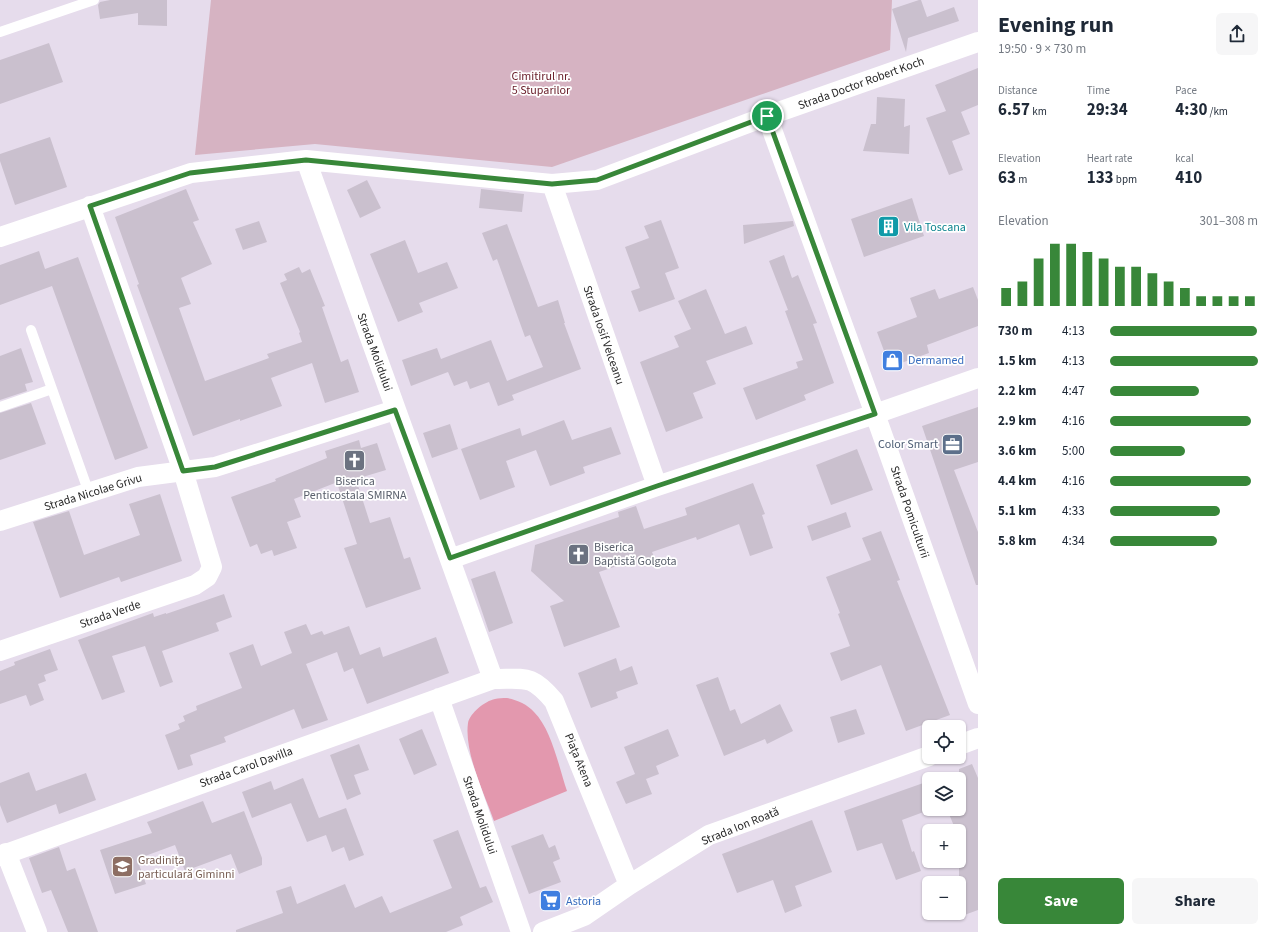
<!DOCTYPE html>
<meta charset="utf-8">
<style>
:root{--surface:#fff;--page:#f6f6f7;--text:#1f2937;--muted:#747a83;--accent:#388739}
body{margin:0;font-family:"Source Sans 3",sans-serif;background:var(--page);color:var(--text);height:100vh;display:flex;flex-direction:column;font-size:15px;white-space:nowrap}
*{box-sizing:border-box;margin:0}
p{font-size:13px;color:var(--muted)}
.icon{flex:none;width:22px;height:22px;fill:none;stroke:currentColor;stroke-width:2;stroke-linecap:round;stroke-linejoin:round}
.map{position:relative;flex:1;overflow:hidden}
.drawer{display:flex;flex-direction:column;background:var(--surface);width:300px}
.drawer>*{flex:none}
.tools{position:absolute;left:922px;top:720px;display:grid;gap:8px}
.tools a{display:grid;place-items:center;width:44px;height:44px;border-radius:6px;background:var(--surface);box-shadow:0 1px 3px #0004;font-size:20px}
.pin{position:absolute;display:grid;place-items:center;width:34px;height:34px;color:#fff;margin:-17px;border:2px solid #fff;border-radius:50%;box-shadow:0 1px 4px #0007}
.round{display:grid;place-items:center;flex:none;width:42px;height:42px;border-radius:6px;background:var(--page)}
.head{display:flex;align-items:center;justify-content:space-between;height:68px;padding:0 20px}
h1{font-size:22px;font-weight:700;line-height:30px}
.stats{display:grid;grid-template-columns:repeat(3,1fr);gap:6px;height:68px;padding:4px 20px}
.stats div{display:grid;align-content:center}
.stats b{font-size:17px;font-weight:700}
.stats small{font-size:11px;font-weight:400}
.stats p{font-size:11px}
.chart{height:112px;padding:8px 20px}
.chart p{display:flex;justify-content:space-between}
.chart svg{width:100%;height:72px;margin-top:4px;stroke:var(--accent);stroke-width:6}
.primary-button{display:flex;gap:8px;margin-top:auto;padding:8px 20px}
.primary-button a{flex:1;height:46px;border-radius:6px;background:var(--accent);color:#fff;font-size:16px;font-weight:700;line-height:46px;text-align:center}
.primary-button a+a{background:var(--page);color:var(--text)}
ul{padding:0 20px;list-style:none;font-size:13px}
li{display:grid;grid-template-columns:64px 48px 1fr;align-items:center;height:30px}
li i{height:10px;border-radius:5px;background:var(--accent)}
main{display:flex;flex:1;min-height:0}
.map>svg:first-child{display:block}
.green{fill:#e398ae}
.cemetery{fill:#d6b3c2}
.building{fill:#cac0ce}
.lines{fill:none;stroke-linecap:round;stroke-linejoin:round}
.lane{stroke:#fff;stroke-width:10}
.street{stroke:#fff;stroke-width:20}
.route-casing{stroke:#fff;stroke-width:8}
.route{stroke:#388739;stroke-width:5}
.labels{text-anchor:middle;stroke-width:3.5;stroke-linejoin:round;paint-order:stroke}
.park-label{font-size:12px;fill:#671a26;stroke:#fff}
.street-label{font-size:12px;fill:#2a2a2a;stroke:#fff}
.culture-label{font-size:12px;fill:#0d838f;stroke:#fff;text-anchor:start}
.shop-label{font-size:12px;fill:#366cbe;stroke:#fff;text-anchor:start}
.service-label{font-size:12px;fill:#4e5e75;stroke:#fff;text-anchor:end}
.worship-label{font-size:12px;fill:#5b616d;stroke:#fff}
.education-label{font-size:12px;fill:#785e54;stroke:#fff;text-anchor:start}
</style>
<main>
<div class="map">
<svg width="978" height="932" viewBox="0 0 978 932">
<rect width="100%" height="100%" fill="#e6dcec"/>
<path class="green" d="M507,698C517,700 527,704 534,712C552,730 559,768 567,791L494,821C484,793 464,752 468,723C470,713 485,701 495,699C498,698 503,698 507,698Z"/>
<path class="cemetery" d="M211,0H892L890,50L552,167L315,144L195,155Z"/>
<path class="building" d="M110,0H167V26L138,25V13L100,19L98,5L100,2Z
M919,0H921L927,17L954,7L959,21L908,38L906,52L892,9Z
M49,43L63,82L0,104V60Z
M978,68V105L961,112L970,134L952,141L963,170L949,175L926,118L946,111L935,85Z
M877,97L905,99L904,127L910,125L909,154L863,151L871,124H876Z
M50,137L67,187L15,205L0,161V154Z
M367,180L381,208L360,218L347,190Z
M186,189L199,220L193,222L212,264L181,278L191,304L179,308L205,381L269,358L267,354L302,342L299,333L300,332L280,283L287,280L284,274L299,267L302,273L310,269L325,306L322,307L341,362L348,359L359,392L325,403L312,363L271,378L282,406L240,421V419L193,436L137,285L139,284L115,217Z
M481,189L524,194L522,212L479,208Z
M912,198L924,236L864,257L851,219Z
M661,220L679,268L665,273L675,299L639,312L631,291L640,288L625,247L649,238L644,226Z
M259,221L267,242L243,250L235,229Z
M793,221L794,226L744,244L743,225Z
M507,224L538,307L558,300L565,323H564L581,369L512,395L514,400L498,406L489,382L470,389L467,381L454,386L448,372L411,386L402,360L437,348L441,359L491,340L507,381L543,367L530,335L525,337L497,259L493,261L482,233Z
M405,240L418,273L447,262L458,288L419,303L423,312L398,322L370,254Z
M39,251L45,269L78,257L148,448L115,460L52,286L0,305V265Z
M784,255L792,278L798,275L817,323L813,324L834,383L804,395L806,400L756,420L743,388L798,368L796,362L803,360L785,311L788,310L769,261Z
M973,287L978,300V326L927,345L929,353L890,367L877,332L917,317L910,298L935,289L939,299Z
M706,289L725,334L746,326L753,344L706,361L716,384L693,393L703,418L666,432L640,362L679,347L674,336L691,329L678,301Z
M21,348L33,382L25,384L27,391L0,400V356Z
M31,403L46,444L0,460V413Z
M978,407V462L954,470L978,532V585H976L922,426Z
M564,420L572,440L611,427L621,454L583,467L585,473L550,486L536,450L506,461L515,487L480,500L461,449L520,428L522,436Z
M450,424L458,449L432,458L423,433Z
M359,440L361,448L377,443L386,470L356,479L370,523L390,517L404,559L410,557L421,589L366,608L344,548L357,544L338,486H336L335,483L294,499L301,517L287,522L297,548L274,556L272,550L261,554L257,544L250,547L231,497L276,481L275,479L327,458L325,451Z
M857,449L873,490L831,505L816,465Z
M753,483L765,514L762,515L773,548L750,556L739,524L697,540L696,537L652,552L655,559L637,565L635,560L599,572L620,627L564,647L550,606L564,601L531,571L535,545L619,517L618,512L636,506L644,529L687,515L685,508Z
M160,494L182,561L121,582L119,577L60,598L33,522L69,511L84,555L140,535L129,504Z
M846,512L851,527L812,541L807,526Z
M881,531L900,580L897,581L950,715L906,731L881,665L841,681L830,653L850,646L838,614L840,613L826,577L871,560L862,538Z
M495,571L513,623L489,632L471,579Z
M224,594L232,617L216,623L219,631L162,651L173,682L160,687L145,646L112,656L125,692L102,700L78,640L153,613L154,617L166,613V614Z
M306,624L311,635L322,631L324,635L349,626L360,655L380,647L383,657L436,637L449,673L367,704L353,668L344,672L337,652L306,664L328,720L302,729L294,709L224,737L226,742L190,755L193,765L178,770L165,735L180,729L178,724L185,721L183,716L197,710L196,706L242,688L229,653L253,644L261,666L292,653L284,632Z
M50,649L58,670L44,675L46,681L38,684L44,700L30,706L26,695L0,704V671L15,665L14,662Z
M616,658L620,671L632,666L638,684L616,692L618,698L591,708L578,673Z
M718,677L730,711L735,709L741,724L780,704L793,731L767,744L765,739L724,756L696,685Z
M856,709L865,734L838,743L830,717Z
M422,729L437,765L414,775L399,739Z
M668,729L679,756L656,766L659,774L646,779L652,794L626,804L616,782L635,774L624,747Z
M359,744L369,770L354,775L361,794L347,800L330,755Z
M972,764L978,778V910L959,917V831H956L947,809H959V769Z
M29,772L36,791L86,773L96,800L59,814L56,804L7,823L0,805V783Z
M303,778L319,818L346,808L364,855L349,861L344,847L332,852L326,835L307,842L291,803L252,818L242,792L271,781L274,790Z
M929,781V810L902,820L912,852L914,851L921,871L896,880L882,843L857,851L844,811Z
M203,801L212,823L244,811L262,858V865L239,874L231,854L185,871L175,845L137,859L146,884L115,894L100,850L152,833L147,822Z
M812,820L832,872L795,886L802,906L785,913L773,880L737,893L722,854Z
M458,830L480,888L486,886L493,902L460,917L463,925L446,932H236V930L283,913L276,891L291,886L297,904L345,884L355,908L382,896L390,913L452,888L433,840Z
M543,834L549,848L555,845L560,859L553,862L561,882L529,894L511,846Z
M59,847L67,871L75,868L98,932H68L51,890L42,893L29,858Z"/>
<g class="lines">
<path class="lane" d="M0,32L94,0
M31,330L89,493
M0,407L52,389"/>
<path class="street" d="M767,116L875,414L978,704
M306,160L493,679
M552,184L657,486
M0,237L191,173L306,160L552,184L597,180L767,116L978,42
M0,521L138,477L215,467L395,410
M450,559L657,486L875,414L978,378
M0,651L195,585L207,577L212,567L183,471L90,206
M439,698L521,932
M959,745L978,738
M6,853L37,932
M0,856L493,679C526,679 531,674 554,701L629,885
M543,932L584,916L629,885L709,835L929,756"/>
</g>
<g class="lines">
<defs>
<path id="route" d="M767,116L875,414L657,486L450,558L395,410L215,467L183,471L90,206L190,173L306,160L552,184L597,180Z"/>
</defs>
<use href="#route" class="route-casing"/>
<use href="#route" class="route"/>
</g>
<defs>
<symbol id="building-square" viewBox="-11 -11 22 22"><rect x="-9" y="-9" width="18" height="18" rx="4" fill="#0f9aa8" stroke="#fff"/><path d="M-4-6H4V6H1V3H-1V6H-4ZM-2.5-4.3h1.7v1.8h-1.7ZM.8-4.3h1.7v1.8H.8ZM-2.5-1h1.7V.8h-1.7ZM.8-1h1.7V.8H.8Z" fill="#fff"/></symbol>
<symbol id="shop-square" viewBox="-11 -11 22 22"><rect x="-9" y="-9" width="18" height="18" rx="4" fill="#3f7fe0" stroke="#fff"/><path d="M-5-2.5h2.3a2.7 3.5 0 0 1 5.4 0H5L5.5 6h-11ZM-1.5-2.5h3a1.5 2.3 0 0 0-3 0Z" fill="#fff"/></symbol>
<symbol id="office-square" viewBox="-11 -11 22 22"><rect x="-9" y="-9" width="18" height="18" rx="4" fill="#5c6f8a" stroke="#fff"/><path d="M-6-3h4V-5.5h4V-3h4V5H-6ZM-1-4.5V-3h2v-1.5ZM-6 0V1H6V0Z" fill="#fff"/></symbol>
<symbol id="church-square" viewBox="-11 -11 22 22"><rect x="-9" y="-9" width="18" height="18" rx="4" fill="#6b7280" stroke="#fff"/><path d="M-1.2-6h2.4v3.5h3.3v2.4h-3.3V6h-2.4V-.1h-3.3v-2.4h3.3Z" fill="#fff"/></symbol>
<symbol id="school-square" viewBox="-11 -11 22 22"><rect x="-9" y="-9" width="18" height="18" rx="4" fill="#8d6e63" stroke="#fff"/><path d="M0-5L7-2L0 1L-7-2ZM-4 1L0 2.5L4 1V4Q0 6-4 4Z" fill="#fff"/></symbol>
<symbol id="supermarket-square" viewBox="-11 -11 22 22"><rect x="-9" y="-9" width="18" height="18" rx="4" fill="#3f7fe0" stroke="#fff"/><path d="M-6-5.5h2.5l.6 2H6L4.5 2H-2.5L-4.4-4H-6ZM-1.5 3.2a1.3 1.3 0 1 0 .1 0ZM3 3.2a1.3 1.3 0 1 0 .1 0Z" fill="#fff"/></symbol>
</defs>
<g fill-rule="evenodd">
<use href="#building-square" x="876" y="214" width="25" height="25"/>
<use href="#shop-square" x="880" y="348" width="25" height="25"/>
<use href="#office-square" x="940" y="432" width="25" height="25"/>
<use href="#church-square" x="342" y="448" width="25" height="25"/>
<use href="#church-square" x="566" y="542" width="25" height="25"/>
<use href="#school-square" x="110" y="854" width="25" height="25"/>
<use href="#supermarket-square" x="538" y="888" width="25" height="25"/>
</g>
<g class="labels">
<g class="park-label">
<text x="541" y="80">Cimitirul nr.<tspan x="541" dy="14">5 Stuparilor</tspan></text>
</g>
<g class="street-label">
<text transform="translate(861 83) rotate(-20)" y="4">Strada Doctor Robert Koch</text>
<text transform="translate(604 335) rotate(71)" y="4">Strada Iosif Velceanu</text>
<text transform="translate(375 352) rotate(70)" y="4">Strada Molidului</text>
<text transform="translate(93 492) rotate(-17)" y="4">Strada Nicolae Grivu</text>
<text transform="translate(910 512) rotate(71)" y="4">Strada Pomiculturii</text>
<text transform="translate(110 614) rotate(-19)" y="4">Strada Verde</text>
<text transform="translate(579 760) rotate(68)" y="4">Piața Atena</text>
<text transform="translate(246 767) rotate(-20)" y="4">Strada Carol Davilla</text>
<text transform="translate(480 815) rotate(71)" y="4">Strada Molidului</text>
<text transform="translate(740 826) rotate(-22)" y="4">Strada Ion Roată</text>
</g>
<g class="culture-label">
<text x="904" y="231">Vila Toscana</text>
</g>
<g class="shop-label">
<text x="908" y="364">Dermamed</text>
<text x="566" y="905">Astoria</text>
</g>
<g class="service-label">
<text x="938" y="448">Color Smart</text>
</g>
<g class="worship-label">
<text x="355" y="485">Biserica<tspan x="355" dy="14">Penticostala SMIRNA</tspan></text>
<text x="594" y="551" text-anchor="start">Biserica<tspan x="594" dy="14">Baptistă Golgota</tspan></text>
</g>
<g class="education-label">
<text x="138" y="864">Gradinița<tspan x="138" dy="14">particulară Giminni</tspan></text>
</g>
</g>
</svg>
<div class="tools">
<a><svg class="icon" aria-label="locate" viewBox="0 0 24 24"><circle cx="12" cy="12" r="6"/><path d="M12 2v4M12 18v4M2 12h4M18 12h4"/></svg></a>
<a><svg class="icon" aria-label="layers" viewBox="0 0 24 24"><path d="M12 4l9 5-9 5-9-5zM3 14l9 5 9-5"/></svg></a>
<a>+</a>
<a>−</a>
</div>
<div class="pin" style="left:767px;top:116px;background:#1e9e55"><svg class="icon" aria-label="arrive" viewBox="0 0 24 24"><path d="M6 21V4h12l-3 4 3 4H6"/></svg></div>
</div>
<section class="drawer">
<div class="head"><div><h1>Evening run</h1><p>19:50 · 9 × 730 m</p></div><a class="round"><svg class="icon" aria-label="share" viewBox="0 0 24 24"><path d="M12 15V3M7 8l5-5 5 5M5 13v7h14v-7"/></svg></a></div>
<div class="stats">
<div><p>Distance</p><b>6.57<small> km</small></b></div>
<div><p>Time</p><b>29:34</b></div>
<div><p>Pace</p><b>4:30<small> /km</small></b></div>
</div>
<div class="stats">
<div><p>Elevation</p><b>63<small> m</small></b></div>
<div><p>Heart rate</p><b>133<small> bpm</small></b></div>
<div><p>kcal</p><b>410</b></div>
</div>
<div class="chart"><p><span>Elevation</span>301–308 m</p>
<svg viewBox="0 0 160 44" preserveAspectRatio="none"><path d="M5 44V33M15 44V29M25 44V15M35 44V6M45 44V6M55 44V11M65 44V15M75 44V20M85 44V20M95 44V24M105 44V29M115 44V33M125 44V38M135 44V38M145 44V38M155 44V38"/></svg>
</div>
<ul>
<li><b>730 m</b>4:13<i style="width:99%"></i></li>
<li><b>1.5 km</b>4:13<i style="width:100%"></i></li>
<li><b>2.2 km</b>4:47<i style="width:60%"></i></li>
<li><b>2.9 km</b>4:16<i style="width:95%"></i></li>
<li><b>3.6 km</b>5:00<i style="width:51%"></i></li>
<li><b>4.4 km</b>4:16<i style="width:95%"></i></li>
<li><b>5.1 km</b>4:33<i style="width:74%"></i></li>
<li><b>5.8 km</b>4:34<i style="width:72%"></i></li>
</ul>
<div class="primary-button"><a>Save</a><a>Share</a></div>
</section>
</main>
